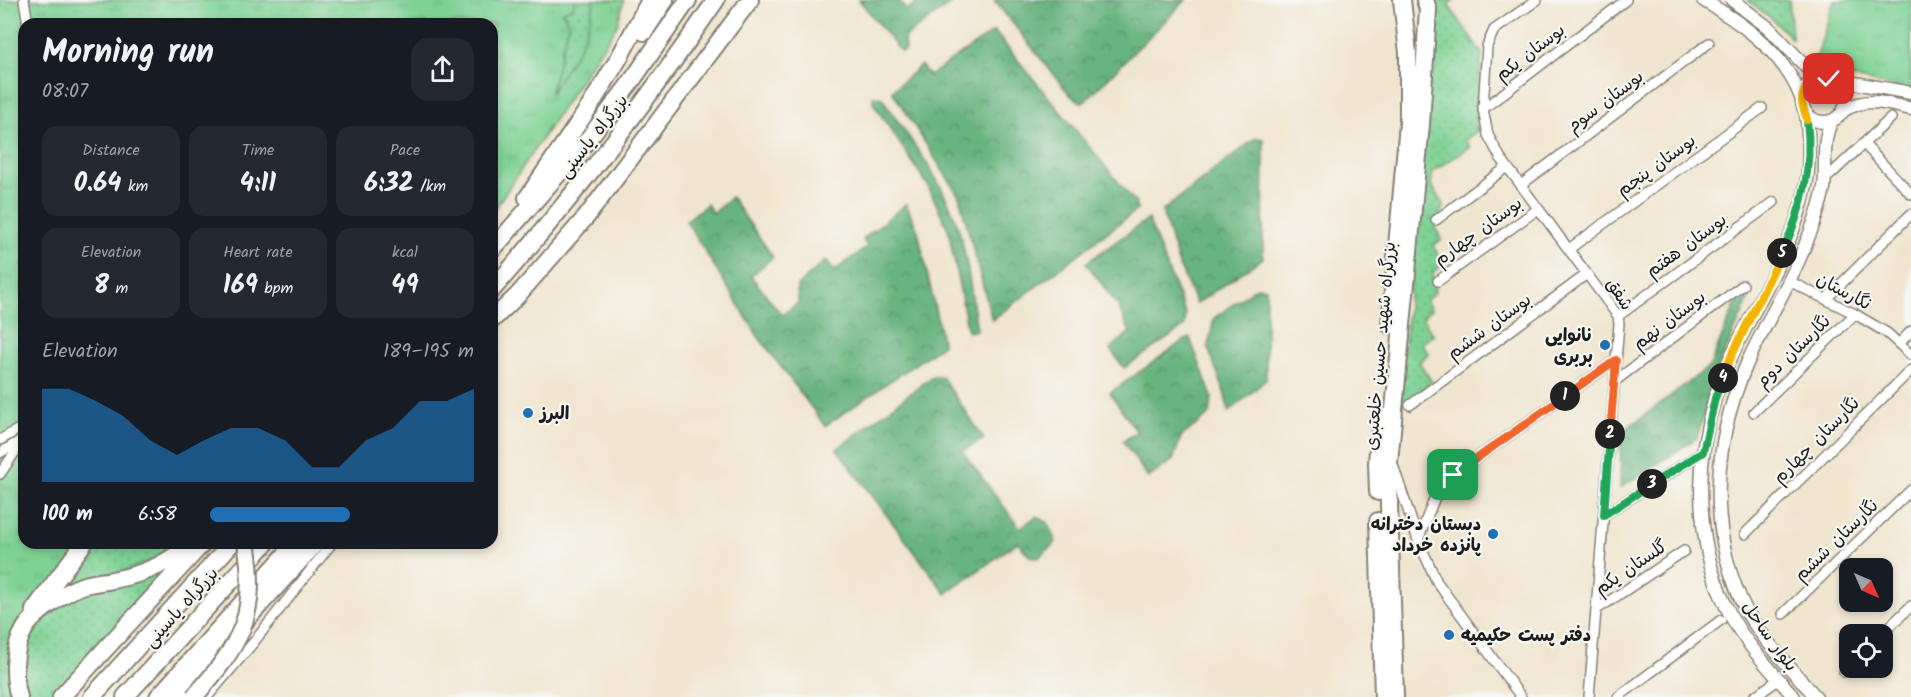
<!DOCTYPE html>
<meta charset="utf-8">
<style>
:root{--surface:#171b24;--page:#242831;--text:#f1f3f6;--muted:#9ea1a6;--accent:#1f6fb2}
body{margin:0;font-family:Kalam,"Playpen Sans Arabic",sans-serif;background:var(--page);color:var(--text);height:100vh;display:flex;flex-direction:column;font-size:22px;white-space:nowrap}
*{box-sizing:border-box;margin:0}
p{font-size:20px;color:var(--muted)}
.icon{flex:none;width:33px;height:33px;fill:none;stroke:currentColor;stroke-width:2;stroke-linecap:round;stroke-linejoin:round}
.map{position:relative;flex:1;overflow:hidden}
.panel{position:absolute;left:18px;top:18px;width:480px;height:531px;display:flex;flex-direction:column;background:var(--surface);border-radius:18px;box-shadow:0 3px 9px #0003}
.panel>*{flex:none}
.needle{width:39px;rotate:135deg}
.fabs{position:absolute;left:1839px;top:558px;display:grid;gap:12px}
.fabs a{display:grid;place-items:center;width:54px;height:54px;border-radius:12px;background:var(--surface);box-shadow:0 3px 9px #0003;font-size:30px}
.pin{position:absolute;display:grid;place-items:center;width:51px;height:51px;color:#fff;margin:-26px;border-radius:12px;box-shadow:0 3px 9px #0006}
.km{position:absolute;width:30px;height:30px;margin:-15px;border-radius:50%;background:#222;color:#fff;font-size:16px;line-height:30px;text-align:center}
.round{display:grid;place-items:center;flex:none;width:63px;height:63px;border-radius:18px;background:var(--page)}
.head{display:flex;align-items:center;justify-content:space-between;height:102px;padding:0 24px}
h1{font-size:33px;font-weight:800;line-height:45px}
.metrics{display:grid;grid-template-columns:repeat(3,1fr);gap:9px;height:102px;padding:6px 24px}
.metrics div{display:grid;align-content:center;border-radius:15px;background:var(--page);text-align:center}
.metrics b{font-size:26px;font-weight:800}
.metrics small{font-size:16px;font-weight:400}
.metrics p{font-size:16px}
.chart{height:168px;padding:12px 24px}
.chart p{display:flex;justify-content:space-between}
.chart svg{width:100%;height:108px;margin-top:6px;fill:var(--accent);opacity:.7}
ul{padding:0 24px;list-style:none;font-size:20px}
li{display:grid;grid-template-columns:96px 72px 1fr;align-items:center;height:45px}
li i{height:15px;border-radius:8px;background:var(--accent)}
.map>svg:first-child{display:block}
.forest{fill:url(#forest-crowns);stroke:#42684d;stroke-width:1.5}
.park{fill:url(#park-tufts);stroke:#4e7758;stroke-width:1.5}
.garden{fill:url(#garden-dots);stroke:#4e7758;stroke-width:1.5}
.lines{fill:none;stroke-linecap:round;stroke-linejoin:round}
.street-casing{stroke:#868075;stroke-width:12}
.secondary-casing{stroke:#868075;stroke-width:15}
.highway-casing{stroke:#868075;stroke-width:20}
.street{stroke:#fff;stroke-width:9}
.secondary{stroke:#fff;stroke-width:12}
.highway{stroke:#fff;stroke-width:16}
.highway-bridge-casing{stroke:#868075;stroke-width:20;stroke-linecap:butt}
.highway-bridge{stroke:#fff;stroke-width:16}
.split-1-casing{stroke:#fff;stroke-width:12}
.split-2-casing{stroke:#fff;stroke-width:12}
.split-3-casing{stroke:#fff;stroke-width:12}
.split-4-casing{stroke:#fff;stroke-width:12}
.split-5-casing{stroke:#fff;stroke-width:12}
.split-6-casing{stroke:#fff;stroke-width:12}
.split-7-casing{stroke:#fff;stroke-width:12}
.split-1{stroke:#f0652b;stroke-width:8}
.split-2{stroke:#f0652b;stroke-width:8}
.split-3{stroke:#22a559;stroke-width:8}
.split-4{stroke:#22a559;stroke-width:8}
.split-5{stroke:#f5b400;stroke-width:8}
.split-6{stroke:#22a559;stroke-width:8}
.split-7{stroke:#f5b400;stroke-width:8}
.poi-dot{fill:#1f6fb2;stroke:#f6f6f2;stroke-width:2}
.labels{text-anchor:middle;stroke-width:4.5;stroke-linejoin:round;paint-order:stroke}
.street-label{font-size:18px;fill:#1c1c1c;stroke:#f6f6f2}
.poi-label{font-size:18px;font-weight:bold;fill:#1c1c1c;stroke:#f6f6f2;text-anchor:end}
</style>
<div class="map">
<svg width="1911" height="697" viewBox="0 0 1911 697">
<defs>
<pattern id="forest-crowns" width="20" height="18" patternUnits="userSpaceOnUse" patternTransform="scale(1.5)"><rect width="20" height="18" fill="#67b47e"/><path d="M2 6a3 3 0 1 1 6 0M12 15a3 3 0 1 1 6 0" fill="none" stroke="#549266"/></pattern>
<pattern id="park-tufts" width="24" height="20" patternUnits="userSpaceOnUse" patternTransform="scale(1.5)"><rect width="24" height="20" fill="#7fd294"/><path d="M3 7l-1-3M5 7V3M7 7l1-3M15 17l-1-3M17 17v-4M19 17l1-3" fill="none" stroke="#6db47f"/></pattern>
<pattern id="garden-dots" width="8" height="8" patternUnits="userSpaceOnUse" patternTransform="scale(1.5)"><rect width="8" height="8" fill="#7fd294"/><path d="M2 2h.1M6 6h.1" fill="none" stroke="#6db47f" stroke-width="1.8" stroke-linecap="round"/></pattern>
</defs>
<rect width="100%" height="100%" fill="#f6f6f2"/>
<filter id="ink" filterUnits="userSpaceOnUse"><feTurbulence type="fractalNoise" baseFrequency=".0167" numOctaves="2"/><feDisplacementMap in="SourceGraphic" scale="12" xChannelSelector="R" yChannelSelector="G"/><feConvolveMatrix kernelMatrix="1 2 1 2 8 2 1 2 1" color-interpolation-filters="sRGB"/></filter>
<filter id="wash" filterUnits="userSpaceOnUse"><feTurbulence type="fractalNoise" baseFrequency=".008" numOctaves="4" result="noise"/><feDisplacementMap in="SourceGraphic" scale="24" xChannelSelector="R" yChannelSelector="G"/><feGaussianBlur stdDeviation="1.35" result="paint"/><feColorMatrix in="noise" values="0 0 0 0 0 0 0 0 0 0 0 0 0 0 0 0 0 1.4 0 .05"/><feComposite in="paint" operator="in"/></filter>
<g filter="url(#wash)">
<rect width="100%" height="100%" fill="#f0e5ce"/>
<path class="forest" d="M859,0H898L906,10L921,0H956L904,38L905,50L901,52Z
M994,0H1186L1083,103L1070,95Z
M994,31L1135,202L1137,210L992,320L959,196L892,91L921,65L929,76Z
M873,96L882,98C907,136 941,177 956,221C968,255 971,294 977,330L968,332L948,229L927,184L873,103Z
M1256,138L1264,139L1263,258L1196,304L1179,265L1162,211Z
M731,197L773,257L751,276L782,315L798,303L797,286L826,260L834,271L867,247L863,239L906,204L918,231L943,345L825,426L758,336L686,221L707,204L713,213Z
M1148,219L1186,315L1184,327L1124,368L1110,349L1130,332L1118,306L1086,263Z
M1743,285L1749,299L1717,370L1697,438L1620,488L1621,433L1710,366Z
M1257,287L1266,288V380L1229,412L1223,388L1208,348L1214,318Z
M1190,338L1212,397L1210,414L1181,437L1173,460L1148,478L1123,441L1137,432L1110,393L1183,341Z
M933,376L942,377L984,439L962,451L1020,528L1037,516L1048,523L1056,542L1038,558L1029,556L1018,542L946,594L837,449Z"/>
<path class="park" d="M0,0H624L617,26L492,213V24H24V543H183L39,697H0Z
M1834,0H1911V90L1813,70Z"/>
<path class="garden" d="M575,0H595L586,32L576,53L550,94L569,23L562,12L573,7Z
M1437,0H1454L1448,5L1482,53L1476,126L1477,131L1465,140L1470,147L1433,171L1431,185L1444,204L1435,228L1442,239L1433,246L1444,264L1433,272L1435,292L1426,301L1431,309L1424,316L1423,319L1433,335L1421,344L1429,353L1419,362L1432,382L1399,407L1434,13Z
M1747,0H1789L1792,39L1772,19Z
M90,543H185L180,548L41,607Z
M181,555L57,697H29C13,665 29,624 57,603C65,597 80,594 91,590C121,578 151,567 181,555Z"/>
</g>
<g filter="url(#ink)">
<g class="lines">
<defs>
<path id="street" d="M24,0L28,24
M1537,0L1494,30L1487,46L1483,109L1488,135L1500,157L1618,316L1619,324L1589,697
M1483,109L1626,0
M1864,144L1911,194
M1829,176L1891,118
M1521,185L1709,43
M1436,220L1507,167
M1569,249L1762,108
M1438,281L1538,209
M1789,281L1855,314L1887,333L1911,355
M1826,299L1911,214
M1618,316L1774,202
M1899,344L1911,331
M1615,381L1743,285
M1410,405L1587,274
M1754,412L1855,314
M0,440L24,426
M0,453L21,440
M1392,462L1418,540L1437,582L1521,697
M0,474L24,439
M1604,515L1703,452
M1745,534L1911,370
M1418,540L1435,497L1453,475L1616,360
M1596,610L1684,551
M1783,614L1911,490
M1882,634L1911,606
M1844,672L1850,667
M207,697L253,643L332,543
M1618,697L1721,620
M1754,697L1778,680"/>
<path id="secondary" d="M1703,0C1743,24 1785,53 1802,100
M1732,0L1769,28L1810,71L1823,78
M1802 100a22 22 0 1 1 44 0a22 22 0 1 1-44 0Z
M1832,79L1911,93
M1843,111C1866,96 1885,103 1911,109
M1794,697C1773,672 1748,647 1732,618C1696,553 1693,468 1715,398C1722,373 1734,350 1746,327C1768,284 1795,238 1805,190C1811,165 1809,138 1806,113
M1816,697C1795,673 1762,639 1747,612C1707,535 1712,445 1746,366C1763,326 1788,289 1804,248C1812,229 1820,208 1824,188C1827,166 1821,140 1832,121"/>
<path id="highway" d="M644,32L665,0
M527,198L590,106L619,58L650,0
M492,250L586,142L631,82L688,0
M492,290C573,198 647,101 716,0
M492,320L517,296L587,216L750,0
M1390,325L1408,123V53L1402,0
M1378,492L1377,463L1381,416
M1378,521L1383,697
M34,610L84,543
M19,697C13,677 13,649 24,630C32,615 65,592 81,586C93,582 105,582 117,579C144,574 171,562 190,543
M61,697L203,543
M92,697L232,543
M125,697L266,543
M158,697L296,543
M176,697L316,543
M1395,697L1388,473L1421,124L1428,9L1425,0"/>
</defs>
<use href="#street" class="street-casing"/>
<use href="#secondary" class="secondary-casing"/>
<use href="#highway" class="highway-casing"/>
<use href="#street" class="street"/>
<use href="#secondary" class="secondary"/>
<use href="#highway" class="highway"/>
<defs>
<path id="highway-bridge" d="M194,697C240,645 259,615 246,543"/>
</defs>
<use href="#highway-bridge" class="highway-bridge-casing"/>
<use href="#highway-bridge" class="highway-bridge"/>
</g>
</g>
<g class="lines" filter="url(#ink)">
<defs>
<path id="split-1" d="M1453,475L1565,396"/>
<path id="split-2" d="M1565,396L1616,360L1610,434"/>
<path id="split-3" d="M1610,434L1604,515L1652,484"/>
<path id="split-4" d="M1652,484L1703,452L1715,398L1723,378"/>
<path id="split-5" d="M1723,378L1731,357L1782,253"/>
<path id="split-6" d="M1782,253C1802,210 1813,169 1807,120"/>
<path id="split-7" d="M1807,120C1806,113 1802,108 1802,101C1802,85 1815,77 1829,79"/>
</defs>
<use href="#split-1" class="split-1-casing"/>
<use href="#split-2" class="split-2-casing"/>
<use href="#split-3" class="split-3-casing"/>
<use href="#split-4" class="split-4-casing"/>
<use href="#split-5" class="split-5-casing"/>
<use href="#split-6" class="split-6-casing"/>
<use href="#split-7" class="split-7-casing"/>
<use href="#split-1" class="split-1"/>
<use href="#split-2" class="split-2"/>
<use href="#split-3" class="split-3"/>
<use href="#split-4" class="split-4"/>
<use href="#split-5" class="split-5"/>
<use href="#split-6" class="split-6"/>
<use href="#split-7" class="split-7"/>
</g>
<g class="poi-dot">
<circle cx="1605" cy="345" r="6"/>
<circle cx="528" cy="413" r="6"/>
<circle cx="1493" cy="534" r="6"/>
<circle cx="1449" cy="635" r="6"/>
</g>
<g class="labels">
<g class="street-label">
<text transform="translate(1530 52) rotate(-37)" y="6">بوستان یکم</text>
<text transform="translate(1605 101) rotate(-37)" y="6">بوستان سوم</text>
<text transform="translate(593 136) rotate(-52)" y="6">بزرگراه یاسینی</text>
<text transform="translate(1656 165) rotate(-36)" y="6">بوستان پنجم</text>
<text transform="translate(1478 231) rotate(-36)" y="6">بوستان چهارم</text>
<text transform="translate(1686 245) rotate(-36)" y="6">بوستان هفتم</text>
<text transform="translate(1844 291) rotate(28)" y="6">نگارستان</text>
<text transform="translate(1620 294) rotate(58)" y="6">شفق</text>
<text transform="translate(1669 320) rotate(-37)" y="6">بوستان نهم</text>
<text transform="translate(1489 326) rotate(-36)" y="6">بوستان ششم</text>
<text transform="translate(1380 346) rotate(-85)" y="6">بزرگراه شهید حسین خلعتبری</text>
<text transform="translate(1793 351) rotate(-44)" y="6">نگارستان دوم</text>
<text transform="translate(1816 440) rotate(-45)" y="6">نگارستان چهارم</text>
<text transform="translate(1836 540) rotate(-44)" y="6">نگارستان ششم</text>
<text transform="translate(1631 567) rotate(-34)" y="6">گلستان یکم</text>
<text transform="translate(181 607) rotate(-48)" y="6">بزرگراه یاسینی</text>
<text transform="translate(1770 636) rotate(54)" y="6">بلوار ساحل</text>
</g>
<g class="poi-label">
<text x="1593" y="341">نانوایی<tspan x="1593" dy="21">بربری</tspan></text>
<text x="540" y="419" text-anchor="start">البرز</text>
<text x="1481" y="530">دبستان دخترانه<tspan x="1481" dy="21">پانزده خرداد</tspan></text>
<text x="1461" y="641" text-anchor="start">دفتر پست حکیمیه</text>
</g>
</g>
</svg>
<div class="fabs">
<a><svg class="needle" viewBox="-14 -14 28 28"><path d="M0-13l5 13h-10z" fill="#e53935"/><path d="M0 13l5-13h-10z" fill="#9ea1a6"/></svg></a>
<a><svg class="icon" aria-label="locate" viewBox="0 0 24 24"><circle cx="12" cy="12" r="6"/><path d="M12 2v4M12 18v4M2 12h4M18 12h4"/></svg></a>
</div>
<div class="pin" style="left:1453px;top:475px;background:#1e9e55"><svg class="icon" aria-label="arrive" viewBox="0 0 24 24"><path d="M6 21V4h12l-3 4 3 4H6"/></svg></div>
<div class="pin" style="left:1829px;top:79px;background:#d93025"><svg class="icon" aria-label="check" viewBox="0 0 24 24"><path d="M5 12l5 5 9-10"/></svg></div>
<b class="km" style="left:1565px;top:396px">1</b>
<b class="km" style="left:1610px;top:434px">2</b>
<b class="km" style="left:1652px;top:484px">3</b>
<b class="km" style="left:1723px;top:378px">4</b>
<b class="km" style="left:1782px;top:253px">5</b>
<section class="panel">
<div class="head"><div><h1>Morning run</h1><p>08:07</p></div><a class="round"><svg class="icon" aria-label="share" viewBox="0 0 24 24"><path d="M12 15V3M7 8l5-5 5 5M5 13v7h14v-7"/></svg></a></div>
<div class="metrics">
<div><p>Distance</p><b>0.64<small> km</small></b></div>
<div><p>Time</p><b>4:11</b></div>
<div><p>Pace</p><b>6:32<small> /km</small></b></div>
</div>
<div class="metrics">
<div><p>Elevation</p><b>8<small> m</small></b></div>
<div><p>Heart rate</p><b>169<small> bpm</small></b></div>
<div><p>kcal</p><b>49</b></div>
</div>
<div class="chart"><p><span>Elevation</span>189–195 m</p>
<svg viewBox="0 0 160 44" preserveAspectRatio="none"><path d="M0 44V6L10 6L20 11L30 17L40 27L50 33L60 27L70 22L80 22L90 27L100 38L110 38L120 27L130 22L140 11L150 11L160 6V44z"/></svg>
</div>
<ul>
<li><b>100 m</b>6:58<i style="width:53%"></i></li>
</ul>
</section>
</div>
